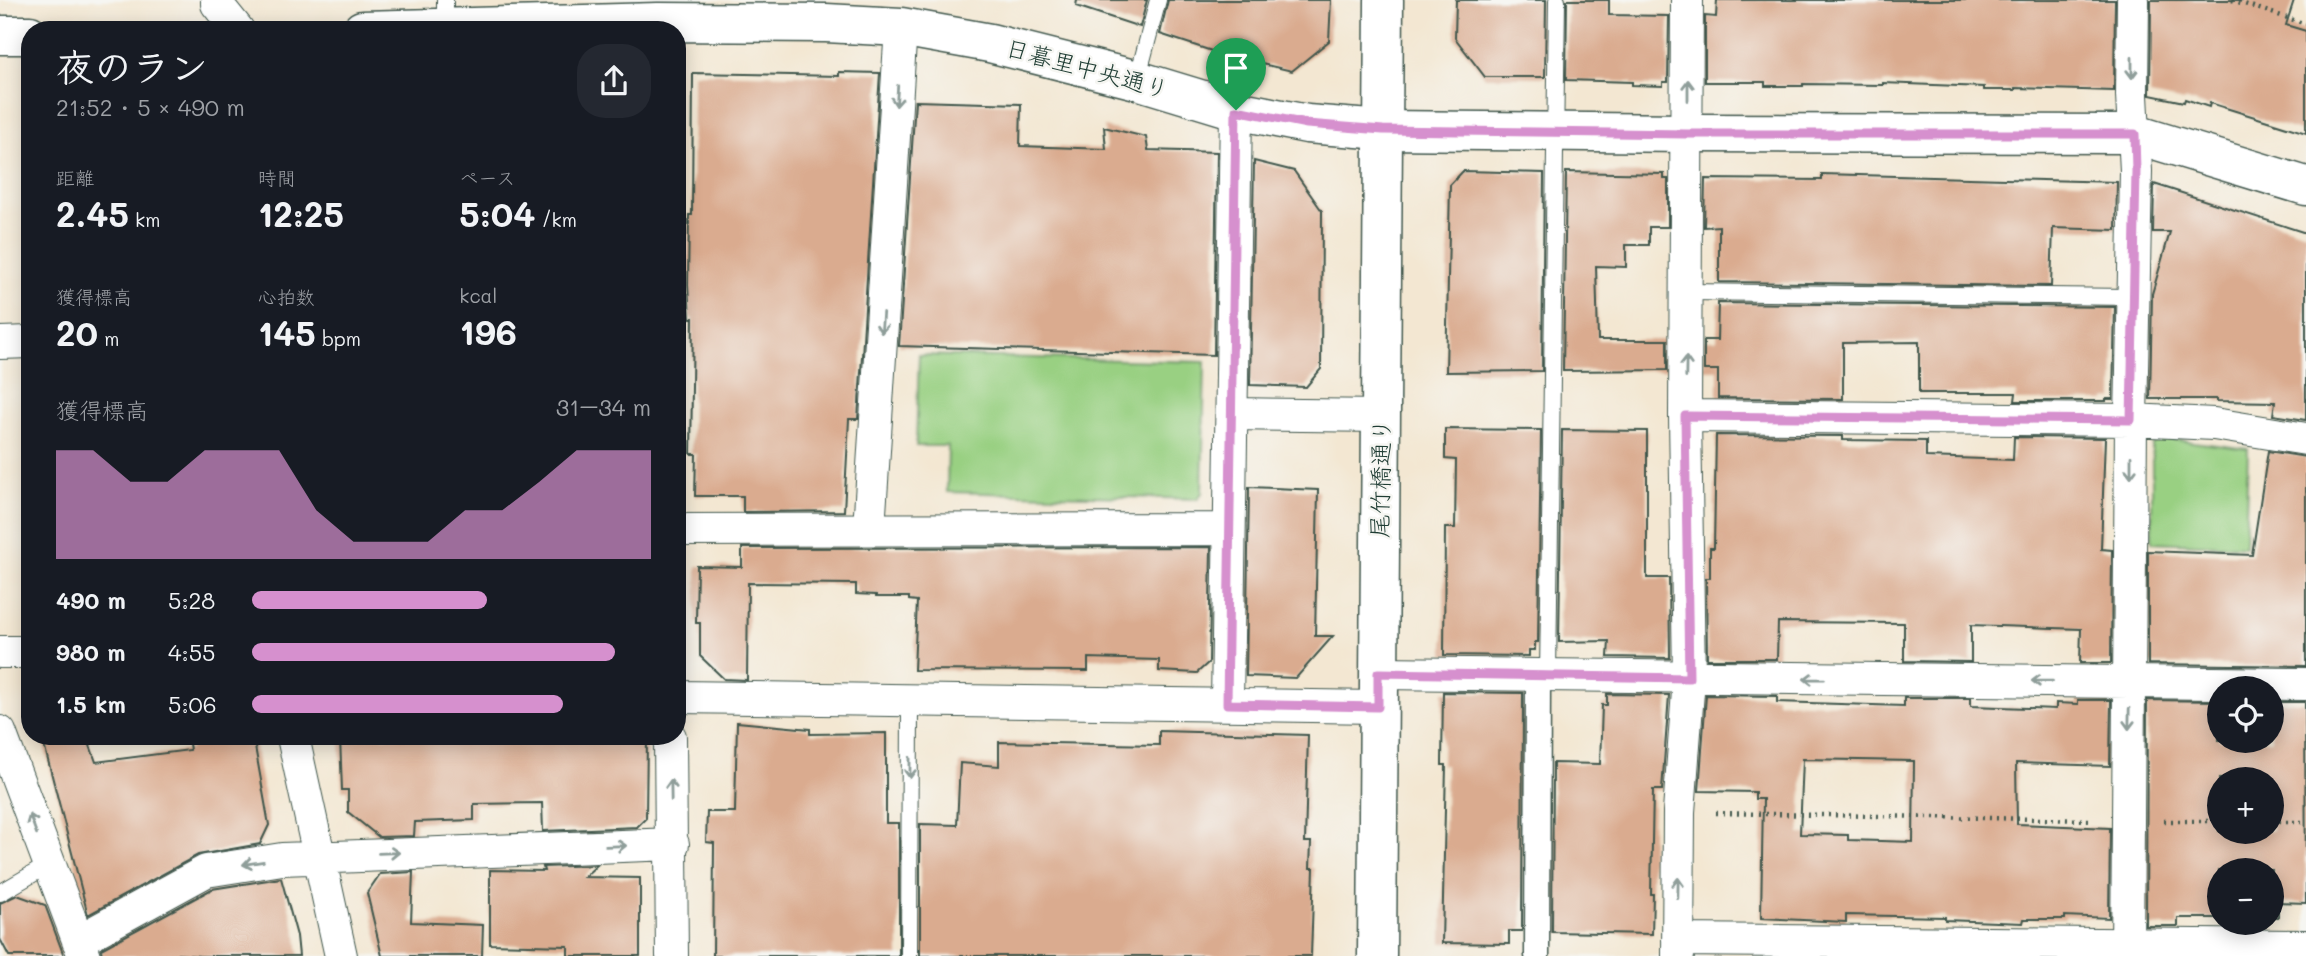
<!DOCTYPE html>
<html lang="ja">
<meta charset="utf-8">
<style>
:root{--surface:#171b24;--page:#242831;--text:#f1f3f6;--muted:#9ea1a6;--accent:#d690ce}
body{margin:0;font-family:Mali,"Klee One",sans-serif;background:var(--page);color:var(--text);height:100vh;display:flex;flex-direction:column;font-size:26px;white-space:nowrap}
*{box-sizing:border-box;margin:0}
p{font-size:23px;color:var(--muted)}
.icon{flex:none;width:38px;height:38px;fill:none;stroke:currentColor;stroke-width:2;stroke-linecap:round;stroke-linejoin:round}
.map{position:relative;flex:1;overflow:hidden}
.panel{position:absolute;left:21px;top:21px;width:665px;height:724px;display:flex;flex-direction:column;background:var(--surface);border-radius:28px;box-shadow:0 4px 18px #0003}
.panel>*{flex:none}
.buttons{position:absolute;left:2207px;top:676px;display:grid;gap:14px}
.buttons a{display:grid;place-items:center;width:77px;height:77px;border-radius:50%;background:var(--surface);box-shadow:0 4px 18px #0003;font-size:35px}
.pin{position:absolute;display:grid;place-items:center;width:60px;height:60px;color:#fff;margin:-72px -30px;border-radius:50% 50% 50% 0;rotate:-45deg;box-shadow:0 0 7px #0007}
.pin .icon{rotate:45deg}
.round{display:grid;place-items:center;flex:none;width:74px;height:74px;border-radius:28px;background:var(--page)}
.summary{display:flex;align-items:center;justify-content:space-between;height:119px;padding:0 35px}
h1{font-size:38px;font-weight:700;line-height:52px}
.figures{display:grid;grid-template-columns:repeat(3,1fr);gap:10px;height:119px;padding:7px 35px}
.figures div{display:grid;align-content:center}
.figures b{font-size:35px;font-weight:700}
.figures small{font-size:19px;font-weight:400}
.figures p{font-size:19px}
.chart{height:196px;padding:14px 35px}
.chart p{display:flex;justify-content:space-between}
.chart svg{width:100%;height:126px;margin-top:7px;fill:var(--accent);opacity:.7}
ul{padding:0 35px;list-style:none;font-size:23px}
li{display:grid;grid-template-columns:112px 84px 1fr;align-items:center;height:52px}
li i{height:18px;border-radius:9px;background:var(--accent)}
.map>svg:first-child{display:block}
.green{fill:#99d082;stroke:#5c865b;stroke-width:2}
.building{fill:#daab8f;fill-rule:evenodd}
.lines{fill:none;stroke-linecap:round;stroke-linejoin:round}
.service-casing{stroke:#3f564c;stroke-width:18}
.pedestrian-casing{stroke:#3f564c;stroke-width:27}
.minor-casing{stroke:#3f564c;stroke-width:34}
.tertiary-casing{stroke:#3f564c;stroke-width:41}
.primary-casing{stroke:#3f564c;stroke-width:41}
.path{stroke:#3f564c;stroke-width:4.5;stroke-dasharray:2 5;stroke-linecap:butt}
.service{stroke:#fff;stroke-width:16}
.pedestrian{stroke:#fff;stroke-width:24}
.minor{stroke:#fff;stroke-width:32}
.tertiary{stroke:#fff;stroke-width:38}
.primary{stroke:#fff;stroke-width:38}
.oneway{stroke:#8f9e9a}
.route-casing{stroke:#fff;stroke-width:14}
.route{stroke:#d690ce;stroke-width:9}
.labels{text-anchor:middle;stroke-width:5;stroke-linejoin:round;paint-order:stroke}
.street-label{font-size:24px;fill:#1f3d34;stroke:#f6f6f2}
</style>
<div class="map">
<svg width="2306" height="956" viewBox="0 0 2306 956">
<rect width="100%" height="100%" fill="#f6f6f2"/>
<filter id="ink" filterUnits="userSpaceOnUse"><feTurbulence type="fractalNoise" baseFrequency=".0143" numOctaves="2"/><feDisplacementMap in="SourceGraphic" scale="14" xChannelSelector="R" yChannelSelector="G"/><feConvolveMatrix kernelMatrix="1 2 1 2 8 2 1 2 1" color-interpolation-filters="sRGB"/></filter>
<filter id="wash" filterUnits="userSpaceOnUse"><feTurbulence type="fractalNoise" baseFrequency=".00686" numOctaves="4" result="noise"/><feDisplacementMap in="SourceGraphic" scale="28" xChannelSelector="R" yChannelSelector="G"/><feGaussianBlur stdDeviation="1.57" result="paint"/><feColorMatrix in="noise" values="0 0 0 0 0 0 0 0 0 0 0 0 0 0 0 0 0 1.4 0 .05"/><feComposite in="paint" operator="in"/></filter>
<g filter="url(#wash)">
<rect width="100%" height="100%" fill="#f3e7d2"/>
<path class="green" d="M919,355L1205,362L1202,493L1197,499L947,492L948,446H916Z
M2161,438L2248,449L2245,546L2152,542V445Z"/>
<g id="blocks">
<path class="building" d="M1077,0H1147L1140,27L1076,6Z
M1168,0H1331L1329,41L1292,71L1224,55L1160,34Z
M1456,0H1546L1545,77H1485L1455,38Z
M1567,0H1609V15L1669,16L1668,82H1663V86L1632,85V82L1566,80Z
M1717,0H2115L2114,91L2015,88V90H1984V87L1883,83V85L1803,84V86H1765V82H1705V16L1716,17Z
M2151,0H2294L2286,25L2306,31V133L2210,103L2209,107L2185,99L2184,102L2150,95Z
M839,72L880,73L858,419H849L844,511L743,512V496H695L696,454H691L693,318H690L688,285L689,215H692L693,73L839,76Z
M915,101L1021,104L1020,146L1106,149L1104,127L1146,137L1148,150L1217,152L1214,355L899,346Z
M1254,161L1294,171L1322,211L1321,369L1306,387L1250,385Z
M1463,171L1544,173L1542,371L1446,372L1450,185Z
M1566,172L1664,174V179H1668V227H1649V245H1626V267L1596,266L1598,340H1667V370L1563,371Z
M1822,174L2117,182L2116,230L2053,228L2051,286L1719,282V226L1704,227L1705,179L1822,180Z
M2154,184L2306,233V420L2273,415L2275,402L2217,401V399H2150L2152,294L2170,232H2153Z
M1718,303L2115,307L2113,399H2106V401H2015L2016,393H1919V342L1843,343V399L1718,398V370H1704V340H1717Z
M1445,429L1541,430L1538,642H1535V650H1529V656L1444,655L1445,528H1455L1456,460L1445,459Z
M1562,430L1647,431V578H1669L1670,658L1608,657L1609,641L1559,642Z
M1716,435L1843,436V440L1926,441V457L2013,460L2014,437L2105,438L2101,549L2112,550L2111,663H2080L2081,629L1971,625V662L1904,661V623L1778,622L1777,659H1707L1706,578H1710V548H1714Z
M2268,451L2306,457V666L2148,664V551L2252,555Z
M1249,487L1318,490L1315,636H1333L1296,678L1246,676Z
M1211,547L1209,662L1197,673L1159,671V660L1088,658V671L914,670L917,601L909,600V597H876V595L856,594V584L748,583L747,680L724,679L700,656V623H696L697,566L742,567V548Z
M1443,692L1523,693L1522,931H1509V944L1442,943L1446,765H1442Z
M1607,694L1669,695L1662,790H1653L1651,894H1653L1652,934L1552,932L1553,763L1600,764L1602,705H1607Z
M1706,695L1777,696V702L1904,706V698H1971V706L2056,709V703L2078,704V700H2111L2110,766L2016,763L2017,824L2110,828L2109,918L2065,916V919H2024L2023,923L1945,920V917L1846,915V922L1761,918L1763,799H1755V792L1699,791ZM1803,759L1914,761L1913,842L1848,840V835L1800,834Z
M2147,700L2219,701V740H2272V702H2305L2306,903L2278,902V918H2272V870H2219V918H2178V926H2146ZM2219,779H2272V831H2219Z
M737,722L810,729V734L886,733V823H899V956H713L714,843L706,842L707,812H735Z
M1159,731L1308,735L1305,842H1311L1310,868H1314L1311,956H920V824L957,825L960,763L999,766V742L1159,745Z
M42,737H87L96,762L190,750L188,737H249L250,741H254L269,825L260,844L198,855L88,915Z
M340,737H647L646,818L637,827L543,831L542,803L474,804V820L415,822L414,836L379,837L348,812V790H342Z
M597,865L584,877L640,878V956H568V946L490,944V870L544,871L543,867Z
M413,872L411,922L483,925L482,956H382L367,893L380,874Z
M281,878L297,936L299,956H200L178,954V956H102L101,949L212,889Z
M17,895L45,905L64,956H9L0,939V903Z"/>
</g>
</g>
<g filter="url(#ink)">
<use href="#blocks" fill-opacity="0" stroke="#3f564c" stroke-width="2"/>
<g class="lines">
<defs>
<path id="service" d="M445,0V28
M1137,80L1158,0
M1687,292L2133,297
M1548,675L1557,0
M0,893L48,865
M909,956L910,700"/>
<path id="pedestrian" d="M1537,956L1538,675"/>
<path id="minor" d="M217,0V4L238,30
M0,343L30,342
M1233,414L1383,416
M1685,416L2131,420L2214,424L2306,439
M869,529L901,27
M677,530L1229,529
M0,652H30
M1378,673L2306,684
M677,697L1378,707
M1227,704L1236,110
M0,732L84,956
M293,737L341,956
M670,737L672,956
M1678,940L2306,946
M78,941L206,871L282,859L673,844
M1678,956L1679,812L1689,678L1685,416L1687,0
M2127,956L2131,420L2136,171L2132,95L2133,0"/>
<path id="tertiary" d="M362,30L658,22L826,23L901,27L990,43L1137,80L1236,110L1307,124L1383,130L1688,133L2135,134L2306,186
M0,35H30"/>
<path id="primary" d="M1377,956L1384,0"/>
</defs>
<use href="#service" class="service-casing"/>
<use href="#pedestrian" class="pedestrian-casing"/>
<use href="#minor" class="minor-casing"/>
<use href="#tertiary" class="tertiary-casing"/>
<use href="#primary" class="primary-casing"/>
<path class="path" d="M2232,0L2306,24
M1716,813L2092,820
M2164,821H2219
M2272,822H2306"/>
<use href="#service" class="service"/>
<use href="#pedestrian" class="pedestrian"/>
<use href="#minor" class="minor"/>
<use href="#tertiary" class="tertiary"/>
<use href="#primary" class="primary"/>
</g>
<defs><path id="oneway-shaft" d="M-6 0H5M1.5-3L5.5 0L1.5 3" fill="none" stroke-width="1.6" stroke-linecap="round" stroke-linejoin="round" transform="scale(1.75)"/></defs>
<g class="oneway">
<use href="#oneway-shaft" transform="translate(2132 68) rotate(90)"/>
<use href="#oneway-shaft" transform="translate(1688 90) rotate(-90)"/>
<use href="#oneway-shaft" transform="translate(897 96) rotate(94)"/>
<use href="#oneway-shaft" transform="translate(882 323) rotate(94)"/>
<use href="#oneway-shaft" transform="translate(1686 367) rotate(-89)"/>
<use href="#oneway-shaft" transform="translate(2131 467) rotate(90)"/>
<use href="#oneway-shaft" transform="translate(1814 679) rotate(-179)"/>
<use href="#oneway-shaft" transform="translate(2042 681) rotate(-179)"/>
<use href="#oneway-shaft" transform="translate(2129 719) rotate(91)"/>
<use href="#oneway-shaft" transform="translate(910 768) rotate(90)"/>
<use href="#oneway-shaft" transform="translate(671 790) rotate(-91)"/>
<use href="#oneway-shaft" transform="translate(33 824) rotate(-110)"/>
<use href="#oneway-shaft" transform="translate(616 846) rotate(-2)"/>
<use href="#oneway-shaft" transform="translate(389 853) rotate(-2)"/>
<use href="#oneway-shaft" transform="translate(253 863) rotate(171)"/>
<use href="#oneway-shaft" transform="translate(1678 888) rotate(-89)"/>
</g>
</g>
<g class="lines" filter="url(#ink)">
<defs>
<path id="route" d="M1236,110L1307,124L1383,130L1688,134H2135L2136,171L2131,420L1685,416L1689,678L1378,673V707L1227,704Z"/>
</defs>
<use href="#route" class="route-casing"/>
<use href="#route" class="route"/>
</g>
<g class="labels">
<g class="street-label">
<text transform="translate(1087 69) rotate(15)" y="8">日暮里中央通り</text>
<text transform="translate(1381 478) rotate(-89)" y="8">尾竹橋通り</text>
</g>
</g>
</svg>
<div class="buttons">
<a><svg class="icon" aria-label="locate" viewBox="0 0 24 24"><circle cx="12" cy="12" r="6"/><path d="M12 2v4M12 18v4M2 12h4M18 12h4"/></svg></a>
<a>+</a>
<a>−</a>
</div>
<div class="pin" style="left:1236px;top:110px;background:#1e9e55"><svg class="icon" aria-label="arrive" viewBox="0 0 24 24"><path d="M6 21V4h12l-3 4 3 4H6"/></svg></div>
<section class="panel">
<div class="summary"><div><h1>夜のラン</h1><p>21:52 · 5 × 490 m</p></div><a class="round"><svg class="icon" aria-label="share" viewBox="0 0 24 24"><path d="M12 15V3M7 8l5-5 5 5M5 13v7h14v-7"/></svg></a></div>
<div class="figures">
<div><p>距離</p><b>2.45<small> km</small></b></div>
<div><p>時間</p><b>12:25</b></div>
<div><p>ペース</p><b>5:04<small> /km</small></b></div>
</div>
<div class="figures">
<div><p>獲得標高</p><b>20<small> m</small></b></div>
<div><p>心拍数</p><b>145<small> bpm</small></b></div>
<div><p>kcal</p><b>196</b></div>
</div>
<div class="chart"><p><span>獲得標高</span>31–34 m</p>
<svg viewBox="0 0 160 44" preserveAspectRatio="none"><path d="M0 44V6L10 6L20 17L30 17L40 6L50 6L60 6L70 27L80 38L90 38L100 38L110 27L120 27L130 17L140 6L150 6L160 6V44z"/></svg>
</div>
<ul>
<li><b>490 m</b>5:28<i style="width:59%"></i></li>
<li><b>980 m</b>4:55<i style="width:91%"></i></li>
<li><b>1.5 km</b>5:06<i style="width:78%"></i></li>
</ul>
</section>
</div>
